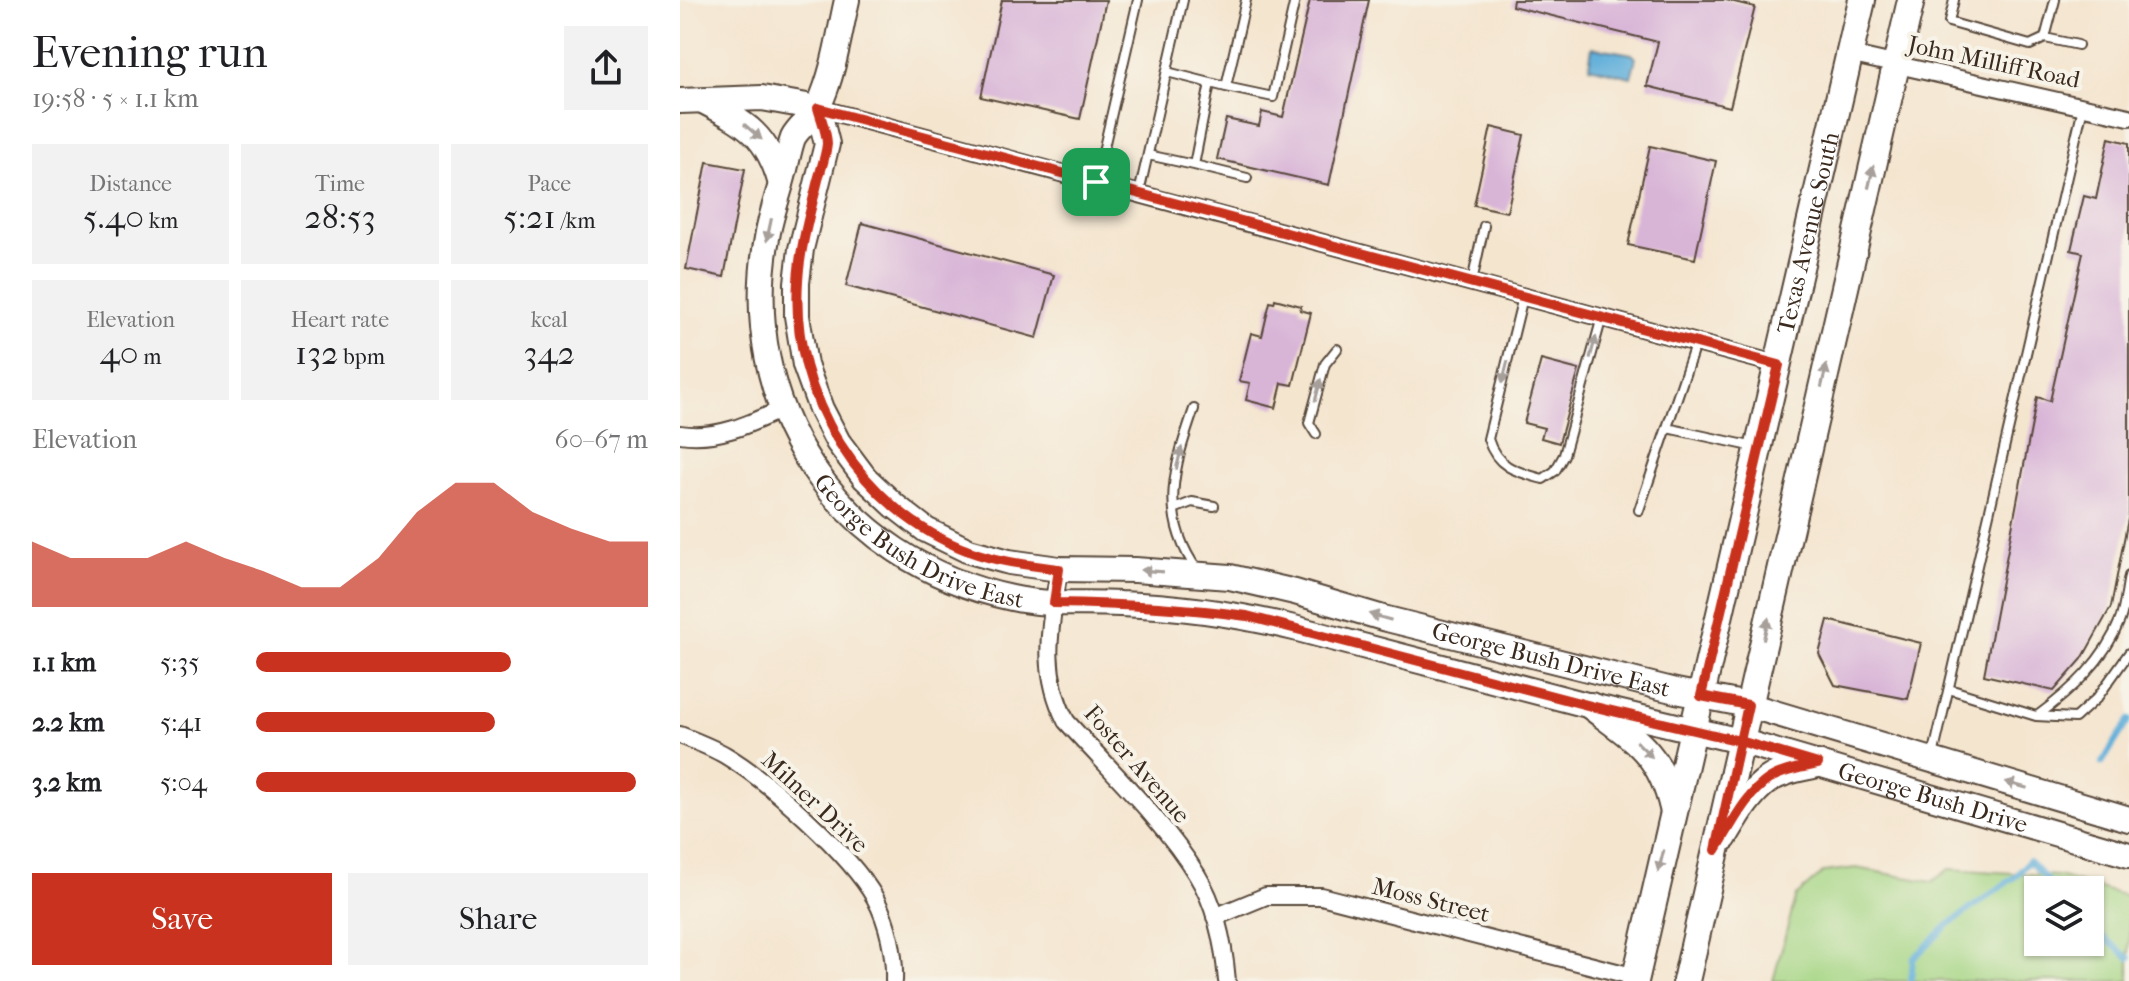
<!DOCTYPE html>
<meta charset="utf-8">
<style>
:root{--surface:#fff;--page:#f2f2f2;--text:#202124;--muted:#757577;--accent:#c8321e}
body{margin:0;font-family:"IM FELL French Canon",serif;background:var(--page);color:var(--text);height:100vh;display:flex;flex-direction:column;font-size:30px;white-space:nowrap}
*{box-sizing:border-box;margin:0}
p{font-size:26px;color:var(--muted)}
.icon{flex:none;width:44px;height:44px;fill:none;stroke:currentColor;stroke-width:2;stroke-linecap:round;stroke-linejoin:round}
.map{position:relative;flex:1;overflow:hidden}
.panel{display:flex;flex-direction:column;background:var(--surface);width:680px}
.panel>*{flex:none}
.controls{position:absolute;left:1344px;top:876px;display:grid;gap:16px}
.controls a{display:grid;place-items:center;width:80px;height:80px;border-radius:0px;background:var(--surface);box-shadow:0 2px 6px #0004;font-size:40px}
.pin{position:absolute;display:grid;place-items:center;width:68px;height:68px;color:#fff;margin:-34px;border-radius:16px;box-shadow:0 4px 12px #0006}
.round{display:grid;place-items:center;flex:none;width:84px;height:84px;border-radius:0px;background:var(--page)}
.summary{display:flex;align-items:center;justify-content:space-between;height:136px;padding:0 32px}
h1{font-size:44px;font-weight:600;line-height:60px}
.metrics{display:grid;grid-template-columns:repeat(3,1fr);gap:12px;height:136px;padding:8px 32px}
.metrics div{display:grid;align-content:center;border-radius:0px;background:var(--page);text-align:center}
.metrics b{font-size:34px;font-weight:600}
.metrics small{font-size:22px;font-weight:400}
.metrics p{font-size:22px}
.chart{height:224px;padding:16px 32px}
.chart p{display:flex;justify-content:space-between}
.chart svg{width:100%;height:144px;margin-top:8px;fill:var(--accent);opacity:.7}
.action{display:flex;gap:16px;margin-top:auto;padding:16px 32px}
.action a{flex:1;height:92px;border-radius:0px;background:var(--accent);color:#fff;font-size:32px;font-weight:600;line-height:92px;text-align:center}
.action a+a{background:var(--page);color:var(--text)}
ul{padding:0 32px;list-style:none;font-size:26px}
li{display:grid;grid-template-columns:128px 96px 1fr;align-items:center;height:60px}
li i{height:20px;border-radius:10px;background:var(--accent)}
main{display:flex;flex:1;min-height:0}
.map>svg:first-child{display:block}
.green{fill:#a5d584;stroke:#708051;stroke-width:2;fill-rule:evenodd}
.water{fill:#60afda;stroke:#4e6c7c;stroke-width:2}
.lines{fill:none;stroke-linecap:round;stroke-linejoin:round}
.stream{stroke:#60afda;stroke-width:6}
.building{fill:#d8b4d7}
.lane-casing{stroke:#574639;stroke-width:12}
.street-casing{stroke:#574639;stroke-width:20}
.secondary-casing{stroke:#574639;stroke-width:28}
.primary-casing{stroke:#574639;stroke-width:30}
.lane{stroke:#fff;stroke-width:8}
.street{stroke:#fff;stroke-width:16}
.secondary{stroke:#fff;stroke-width:24}
.primary{stroke:#fff;stroke-width:26}
.oneway{fill:#a79f9a}
.route-casing{stroke:#fff;stroke-width:16}
.route{stroke:#c8321e;stroke-width:10}
.labels{text-anchor:middle;stroke-width:8;stroke-linejoin:round;paint-order:stroke}
.street-label{font-size:24px;fill:#3b2a1e;stroke:#f7f3e8}
</style>
<main>
<section class="panel">
<div class="summary"><div><h1>Evening run</h1><p>19:58 · 5 × 1.1 km</p></div><a class="round"><svg class="icon" aria-label="share" viewBox="0 0 24 24"><path d="M12 15V3M7 8l5-5 5 5M5 13v7h14v-7"/></svg></a></div>
<div class="metrics">
<div><p>Distance</p><b>5.40<small> km</small></b></div>
<div><p>Time</p><b>28:53</b></div>
<div><p>Pace</p><b>5:21<small> /km</small></b></div>
</div>
<div class="metrics">
<div><p>Elevation</p><b>40<small> m</small></b></div>
<div><p>Heart rate</p><b>132<small> bpm</small></b></div>
<div><p>kcal</p><b>342</b></div>
</div>
<div class="chart"><p><span>Elevation</span>60–67 m</p>
<svg viewBox="0 0 160 44" preserveAspectRatio="none"><path d="M0 44V24L10 29L20 29L30 29L40 24L50 29L60 33L70 38L80 38L90 29L100 15L110 6L120 6L130 15L140 20L150 24L160 24V44z"/></svg>
</div>
<ul>
<li><b>1.1 km</b>5:35<i style="width:65%"></i></li>
<li><b>2.2 km</b>5:41<i style="width:61%"></i></li>
<li><b>3.2 km</b>5:04<i style="width:97%"></i></li>
</ul>
<div class="action"><a>Save</a><a>Share</a></div>
</section>
<div class="map">
<svg width="1449" height="981" viewBox="0 0 1449 981">
<rect width="100%" height="100%" fill="#f7f3e8"/>
<filter id="ink" filterUnits="userSpaceOnUse"><feTurbulence type="fractalNoise" baseFrequency=".0125" numOctaves="2"/><feDisplacementMap in="SourceGraphic" scale="16" xChannelSelector="R" yChannelSelector="G"/><feConvolveMatrix kernelMatrix="1 2 1 2 8 2 1 2 1" color-interpolation-filters="sRGB"/></filter>
<filter id="wash" filterUnits="userSpaceOnUse"><feTurbulence type="fractalNoise" baseFrequency=".006" numOctaves="4" result="noise"/><feDisplacementMap in="SourceGraphic" scale="32" xChannelSelector="R" yChannelSelector="G"/><feGaussianBlur stdDeviation="1.8" result="paint"/><feColorMatrix in="noise" values="0 0 0 0 0 0 0 0 0 0 0 0 0 0 0 0 0 1.4 0 .05"/><feComposite in="paint" operator="in"/></filter>
<g filter="url(#wash)">
<rect width="100%" height="100%" fill="#f4e5cf"/>
<path class="green" d="M1176,868L1252,882L1269,869L1379,876L1449,897V981H1093L1116,896L1144,872ZM1410,890V942H1358V890Z"/>
<path class="water" d="M912,47L952,54L956,58L951,77L909,67Z"/>
<g class="lines">
<path class="stream" d="M1422,763L1449,720
M1410,926L1449,958
M1231,981L1233,959L1268,925L1336,876L1349,861L1377,890"/>
</g>
<g id="blocks">
<path class="building" d="M322,0H426L400,119L301,97Z
M630,0H689L649,185L537,159L546,119L579,126L582,112L603,117Z
M833,0H1046L1075,7L1050,107L967,86L978,42L832,6Z
M811,127L844,135L827,212L794,205Z
M1429,138L1449,143V514L1431,607L1402,659L1374,691L1304,675L1357,397L1370,401L1403,253L1391,250L1404,196L1416,199Z
M970,146L1036,161L1015,259L948,245Z
M27,162L65,169L44,277L6,269Z
M182,223L374,275L357,338L166,286Z
M595,299L621,306L620,310L631,313L613,385L602,383L596,408L566,400L570,383L559,381L571,333L582,336L590,302L594,303Z
M861,360L899,370L879,443L861,438L864,428L844,423Z
M1148,620L1241,643L1228,699L1155,685L1139,654Z"/>
</g>
</g>
<g filter="url(#ink)">
<use href="#blocks" fill-opacity="0" stroke="#574639" stroke-width="2"/>
<g class="lines">
<defs>
<path id="lane" d="M1274,0L1269,22L1350,45L1365,38L1375,0
M1365,38L1398,45
M487,72L546,87L566,0
M546,87L593,97L615,0
M468,155L514,165L530,83
M514,165L567,178
M416,182L458,0
M459,193L503,0
M792,282L804,226
M843,297L808,439C817,468 837,472 863,479L875,471L884,455L922,317
M514,409C494,467 478,516 518,571
M987,428L1075,447
M636,434L629,423L645,364L657,349
M494,509L512,502L534,506
M959,510L1016,342
M1269,689L1356,716L1395,718L1417,698L1449,653
M1357,716C1391,691 1424,661 1440,620C1445,607 1446,590 1449,576
M1253,756L1403,107"/>
<path id="street" d="M1169,54L1449,117
M138,108L1099,365
M0,434C36,440 70,424 102,409
M379,569C371,625 359,668 386,721C429,769 484,821 517,875C537,907 544,945 547,981
M0,735C15,741 31,747 45,755C89,781 170,854 195,898C208,922 215,954 214,981
M535,917L586,896H641L956,977"/>
<g id="secondary">
<path id="s1" d="M167,0C159,35 154,73 139,105C134,118 119,126 113,138C109,149 107,162 104,173C99,193 92,212 88,232C54,406 159,562 332,598C367,606 404,602 440,604C500,606 557,614 614,628L911,706L1060,741L1449,855"/>
<path d="M0,101L82,98L138,108"/>
<path d="M23,101C67,124 87,134 101,184"/>
<path id="s2" d="M138,108L147,144L121,249L117,283V316L125,365L141,409L158,442L185,478L215,506L246,530L289,551L329,562L379,569L455,570L550,577L615,592L703,618L996,691L1068,705L1449,819"/>
</g>
<g id="primary">
<path d="M911,706C954,739 980,752 993,808"/>
<path d="M1044,837C1056,817 1069,793 1088,780C1102,770 1122,768 1138,764"/>
<path id="s3" d="M955,981L1182,0"/>
<path d="M1006,981L1231,0"/>
</g>
</defs>
<use href="#lane" class="lane-casing"/>
<use href="#street" class="street-casing"/>
<use href="#secondary" class="secondary-casing"/>
<use href="#primary" class="primary-casing"/>
<use href="#lane" class="lane"/>
<use href="#street" class="street"/>
<use href="#secondary" class="secondary"/>
<use href="#primary" class="primary"/>
</g>
<defs><path id="oneway-solid" d="M-6-.8H1V-3.2L6.5 0L1 3.2V.8H-6Z" transform="scale(2)"/></defs>
<g class="oneway">
<use href="#oneway-solid" transform="translate(73 132) rotate(41)"/>
<use href="#oneway-solid" transform="translate(1191 177) rotate(-77)"/>
<use href="#oneway-solid" transform="translate(89 230) rotate(102)"/>
<use href="#oneway-solid" transform="translate(913 347) rotate(-75)"/>
<use href="#oneway-solid" transform="translate(825 372) rotate(104)"/>
<use href="#oneway-solid" transform="translate(1144 376) rotate(-77)"/>
<use href="#oneway-solid" transform="translate(638 390) rotate(-76)"/>
<use href="#oneway-solid" transform="translate(499 458) rotate(-76)"/>
<use href="#oneway-solid" transform="translate(472 571) rotate(-176)"/>
<use href="#oneway-solid" transform="translate(700 617) rotate(-164)"/>
<use href="#oneway-solid" transform="translate(1086 629) rotate(-77)"/>
<use href="#oneway-solid" transform="translate(964 749) rotate(45)"/>
<use href="#oneway-solid" transform="translate(1336 785) rotate(-164)"/>
<use href="#oneway-solid" transform="translate(981 861) rotate(104)"/>
</g>
</g>
<g class="lines" filter="url(#ink)">
<defs>
<path id="route" d="M416,182L138,108C141,119 147,133 147,144C146,155 141,169 138,180C130,213 120,247 118,281C110,395 181,511 289,551C318,562 349,565 379,569L374,603C439,604 502,607 567,616L911,706L1060,741L1036,850C1051,826 1066,794 1089,779C1103,770 1122,768 1138,764L1060,741L1068,705L1021,696L1099,365L416,182"/>
</defs>
<use href="#route" class="route-casing"/>
<use href="#route" class="route"/>
</g>
<g class="labels">
<g class="street-label">
<text transform="translate(1314 62) rotate(12)" y="8">John Milliff Road</text>
<text dy="8" stroke="none"><textPath href="#s3" startOffset="768">Texas Avenue South</textPath></text>
<text dy="8" stroke="none"><textPath href="#s1" startOffset="628">George Bush Drive East</textPath></text>
<text dy="8" stroke="none"><textPath href="#s2" startOffset="1114">George Bush Drive East</textPath></text>
<text transform="translate(457 764) rotate(49)" y="8">Foster Avenue</text>
<text dy="8" stroke="none"><textPath href="#s1" startOffset="1684">George Bush Drive</textPath></text>
<text transform="translate(135 802) rotate(43)" y="8">Milner Drive</text>
<text transform="translate(751 900) rotate(14)" y="8">Moss Street</text>
</g>
</g>
</svg>
<div class="controls">
<a><svg class="icon" aria-label="layers" viewBox="0 0 24 24"><path d="M12 4l9 5-9 5-9-5zM3 14l9 5 9-5"/></svg></a>
</div>
<div class="pin" style="left:416px;top:182px;background:#1e9e55"><svg class="icon" aria-label="arrive" viewBox="0 0 24 24"><path d="M6 21V4h12l-3 4 3 4H6"/></svg></div>
</div>
</main>
